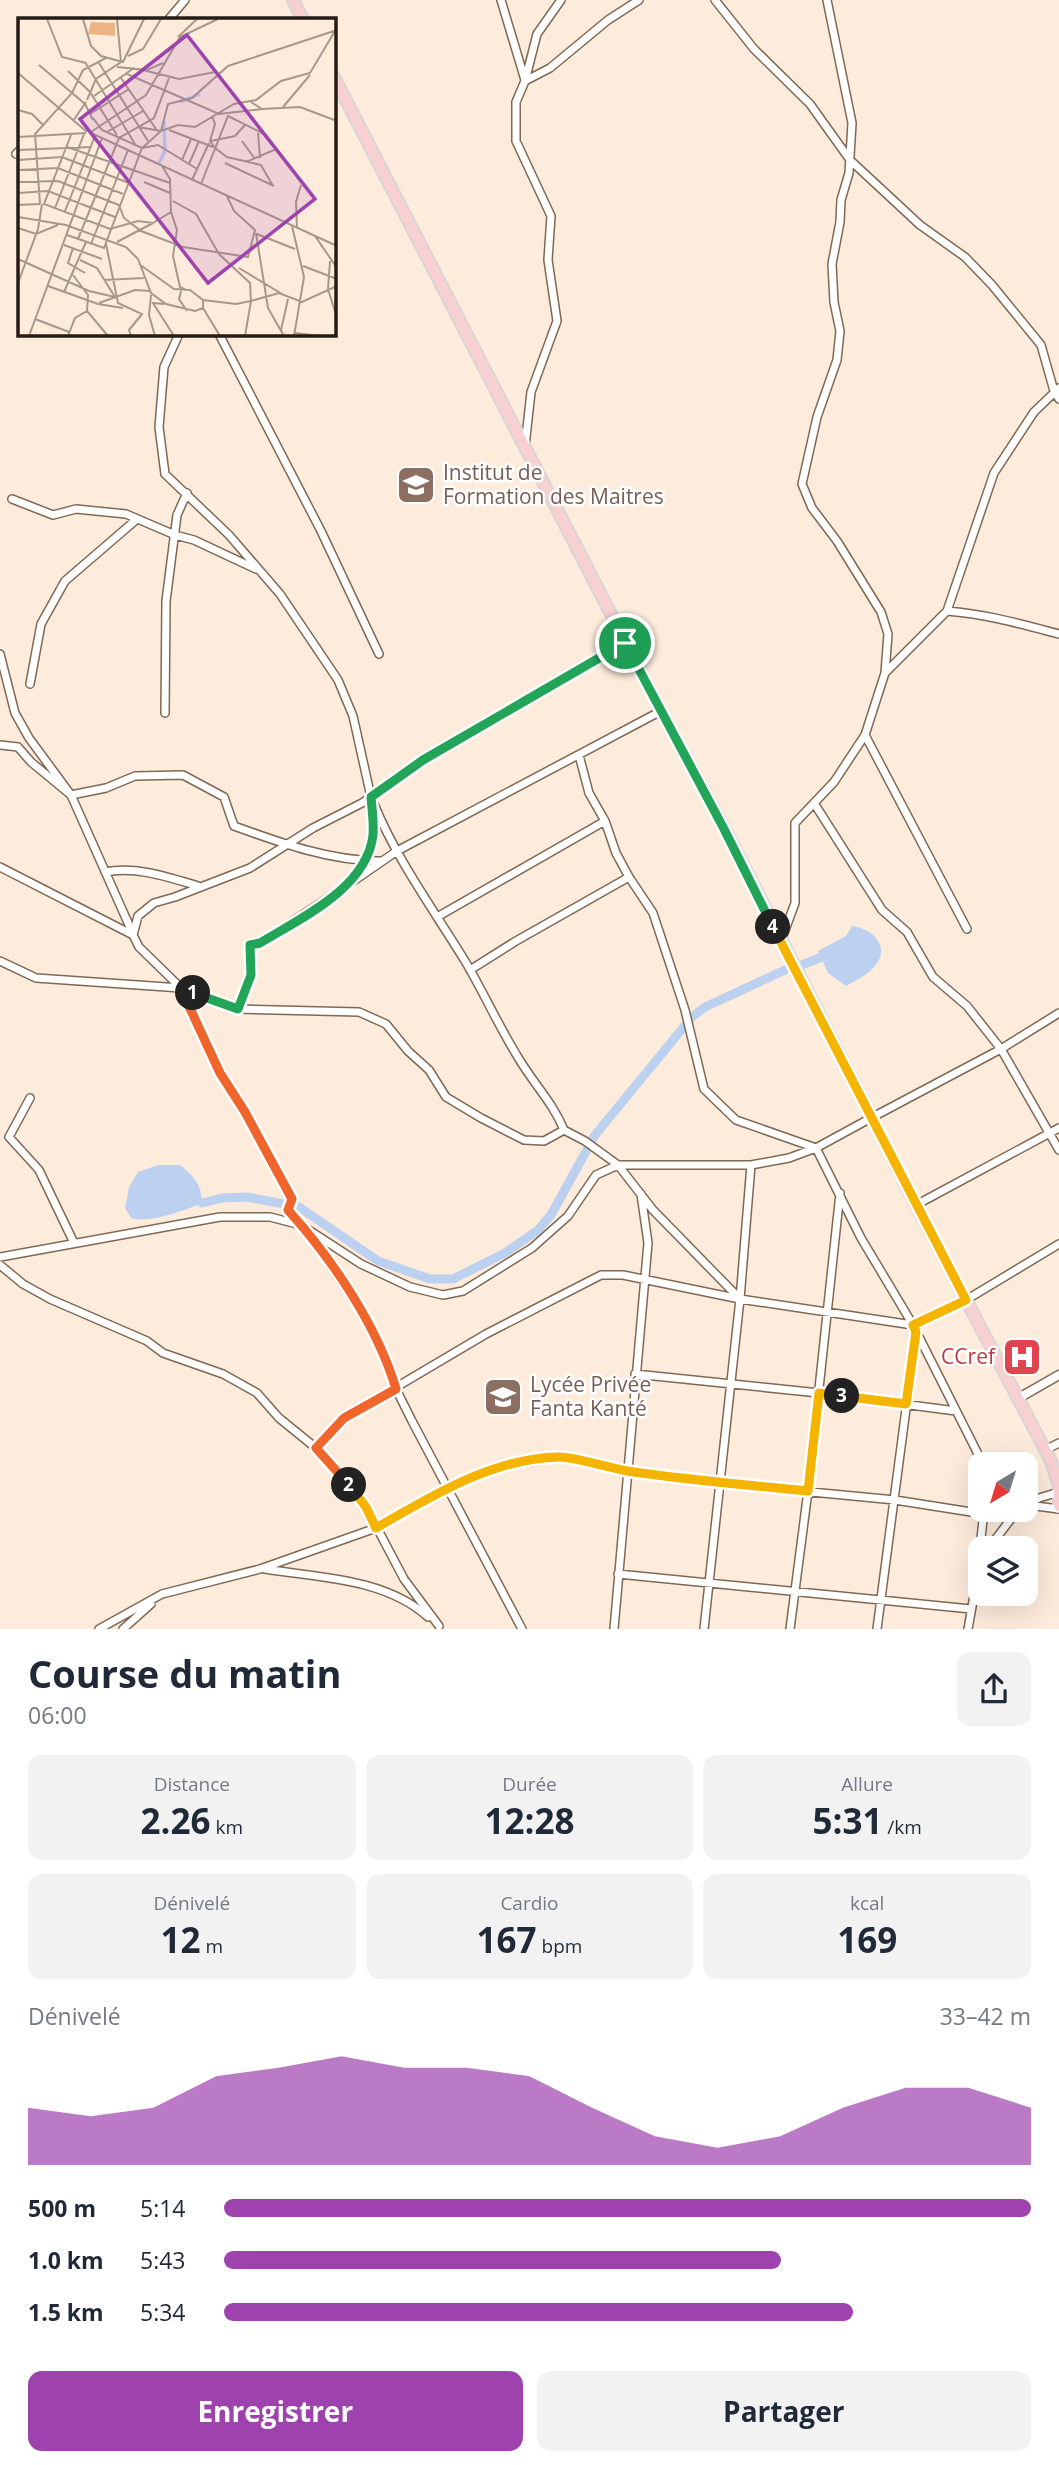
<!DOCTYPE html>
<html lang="fr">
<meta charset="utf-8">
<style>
:root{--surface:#fff;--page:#f2f2f3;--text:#1f2937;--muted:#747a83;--accent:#9e43ad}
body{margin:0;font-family:"Open Sans",sans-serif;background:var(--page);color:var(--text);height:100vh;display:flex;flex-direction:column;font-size:26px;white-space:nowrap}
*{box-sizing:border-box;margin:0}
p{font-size:23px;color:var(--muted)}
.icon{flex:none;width:38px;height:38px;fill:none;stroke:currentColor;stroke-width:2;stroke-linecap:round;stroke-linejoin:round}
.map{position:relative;height:1629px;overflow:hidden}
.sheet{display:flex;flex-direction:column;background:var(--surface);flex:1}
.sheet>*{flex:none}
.needle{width:46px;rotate:218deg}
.buttons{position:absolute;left:968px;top:1452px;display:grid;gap:14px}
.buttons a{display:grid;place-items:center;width:70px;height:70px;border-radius:14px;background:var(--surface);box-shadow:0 7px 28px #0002;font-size:35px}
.pin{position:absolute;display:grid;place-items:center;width:60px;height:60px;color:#fff;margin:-30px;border:4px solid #fff;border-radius:50%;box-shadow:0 2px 7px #0007}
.km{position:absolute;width:35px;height:35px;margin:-18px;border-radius:50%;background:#222;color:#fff;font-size:19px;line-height:35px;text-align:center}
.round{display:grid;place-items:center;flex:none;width:74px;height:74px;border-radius:14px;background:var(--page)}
.overview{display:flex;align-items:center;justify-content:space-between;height:119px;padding:0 28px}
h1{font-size:38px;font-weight:700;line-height:52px}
.figures{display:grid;grid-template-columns:repeat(3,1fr);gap:10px;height:119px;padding:7px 28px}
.figures div{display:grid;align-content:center;border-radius:14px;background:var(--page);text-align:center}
.figures b{font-size:35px;font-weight:700}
.figures small{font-size:19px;font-weight:400}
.figures p{font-size:19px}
.chart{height:196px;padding:14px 28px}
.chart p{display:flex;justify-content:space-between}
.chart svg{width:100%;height:126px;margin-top:7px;fill:var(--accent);opacity:.7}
.cta{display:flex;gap:14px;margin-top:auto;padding:14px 28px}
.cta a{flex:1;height:80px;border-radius:14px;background:var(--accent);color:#fff;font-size:28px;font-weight:700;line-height:80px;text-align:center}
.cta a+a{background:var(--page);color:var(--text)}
ul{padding:0 28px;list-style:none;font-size:23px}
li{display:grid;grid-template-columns:112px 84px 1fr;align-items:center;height:52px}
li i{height:18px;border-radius:9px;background:var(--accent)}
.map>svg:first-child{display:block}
.water{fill:#bcd1f0}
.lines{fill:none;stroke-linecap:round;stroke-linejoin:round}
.canal{stroke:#bcd1f0;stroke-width:9}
.minor-casing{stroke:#816852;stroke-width:10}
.tertiary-casing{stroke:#816852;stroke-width:11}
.primary-casing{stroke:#d8d6d5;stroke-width:14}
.minor{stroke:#fff;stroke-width:7}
.tertiary{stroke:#fff;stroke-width:8}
.primary{stroke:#f8d0d2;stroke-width:10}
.split-1-casing{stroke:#fff;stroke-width:14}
.split-2-casing{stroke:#fff;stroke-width:14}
.split-3-casing{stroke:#fff;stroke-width:14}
.split-4-casing{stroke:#fff;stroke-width:14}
.split-5-casing{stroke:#fff;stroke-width:14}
.split-1{stroke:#22a559;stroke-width:9}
.split-2{stroke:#f0652b;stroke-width:9}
.split-3{stroke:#f5b400;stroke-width:9}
.split-4{stroke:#f5b400;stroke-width:9}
.split-5{stroke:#22a559;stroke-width:9}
.labels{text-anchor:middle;stroke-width:5;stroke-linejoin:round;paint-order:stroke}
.education-label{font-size:21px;fill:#785e54;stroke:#fff;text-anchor:start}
.health-label{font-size:21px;fill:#be3a42;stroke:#fff;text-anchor:end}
.inset-river{fill:none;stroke:#bcd1f0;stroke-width:3.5}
.inset-road{fill:none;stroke:#a7988c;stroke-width:2}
.view{fill:#9e43ad;fill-opacity:0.15;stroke:#9e43ad;stroke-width:3.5}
.inset-edge{fill:none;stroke:#271c13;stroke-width:3.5}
</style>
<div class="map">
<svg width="1059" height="1629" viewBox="0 0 1059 1629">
<rect width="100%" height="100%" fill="#fdebdc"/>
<path class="water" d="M852,926C870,928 890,944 877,963C870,974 857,980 846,986L828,973L818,951L846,936Z
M158,1165H180C193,1176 202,1184 202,1203C185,1210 149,1224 131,1218L125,1208L129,1187L138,1172Z"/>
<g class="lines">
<path class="canal" d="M802,965L824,956
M202,1203L222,1198L247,1197L299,1207L378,1261L430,1279H453L505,1253L538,1230L551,1215L595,1135L692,1017L705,1007L785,970"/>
<defs>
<path id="minor" d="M501,0L525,80
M715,0L754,49L810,104L850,160L920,225L965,257L992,285L1041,345L1054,391L1059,399
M827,0L852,123L849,173L841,200L840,222L832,264L834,302L840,331L837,360L817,417L802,484L812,508L837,541L881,612L888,634L885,673
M169,19L185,0
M525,81L537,34L561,0
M16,154L19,151
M179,334L164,367L159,427L165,474L229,535L280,594L338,680L353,716L371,797L373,836L363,865L345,887L260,943L250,945L251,975L238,1009
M219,334L321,531L379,654
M525,446L531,392L557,321L548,260L551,216L516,141V102L525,81L550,68L608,20L639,0
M12,499L53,515L76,509L126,514L175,535L194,540L256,569
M947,611C986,614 1021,624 1059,634
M0,654L15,713L29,738L71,795L133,934
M30,684L41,624L65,581L137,519
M165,713L166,601L177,515L187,493
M865,735L967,929
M0,745L18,747L31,762L71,795L106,788L135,776L183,775L224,797L234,826C281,843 330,861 380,861
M579,755L589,793L605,821L616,853L629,877L653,913L685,1010L704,1089L736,1120L816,1148L861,1238L913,1325L977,1452L980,1467
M814,803L882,910L907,932L933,977L967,1006L1001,1049L1059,1150
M374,804C397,860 433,909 465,961C484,993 499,1027 519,1059C534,1084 553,1103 564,1130
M0,867L133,935L139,947L181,988L220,1073L245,1112L292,1199L288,1210L300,1223
M105,872C136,866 168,877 198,886
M355,880L397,851L661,711
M437,917L605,821
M133,935L138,916L154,903L175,897L250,868L313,828L362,803L423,760L625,643
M781,941L795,903V823L834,782L865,735L885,673L947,611L994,473L1034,412L1059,388
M0,961L36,978L181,988L238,1009L359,1012L386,1024L408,1051L429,1070L446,1097L481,1118L524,1140L544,1141L564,1130L585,1141L618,1165L653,1210L740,1299
M470,970L516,941L629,877
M30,1098L9,1137L39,1170L74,1243
M916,1205L1059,1128
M308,1232L358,1307L387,1359L396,1389L412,1421L522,1629
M0,1257L220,1217H270L301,1225L361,1264L410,1287L443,1295L463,1291L532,1248L568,1216L596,1175L618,1165H751L789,1158L816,1148L871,1118L1001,1049L1059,1013
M0,1265L23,1284L50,1299L147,1341L163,1353L223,1374L257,1393L279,1418L316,1448L345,1479L366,1507L404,1579L439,1626
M635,1374L819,1393L956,1411
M316,1448L344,1418L486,1334L601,1275H623L740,1299L913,1325L966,1300L1059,1244
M1045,1450L1059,1443
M1028,1505L1059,1509
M1026,1506L1039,1498L1059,1492
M988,1549L1017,1511
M978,1565L984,1511
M265,1569C320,1578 385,1578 428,1617
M618,1574L971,1609
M99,1629L162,1594L260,1569L376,1528L448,1488L497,1467L561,1457L627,1470L719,1483L895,1500L984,1514L1015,1510
M123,1629L151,1604
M614,1629L648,1243L641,1194
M704,1629L740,1299L751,1165
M790,1629L808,1491L840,1193
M877,1629L916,1333
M968,1629L980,1562"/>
<path id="tertiary" d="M1017,1399L1059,1375"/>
<path id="primary" d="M293,0L303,19
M334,77L661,711L725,829L916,1205L1051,1461L1059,1487
M1059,1492V1506"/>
</defs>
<use href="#minor" class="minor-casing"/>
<use href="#tertiary" class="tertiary-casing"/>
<use href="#primary" class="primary-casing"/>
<use href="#minor" class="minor"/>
<use href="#tertiary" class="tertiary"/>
<use href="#primary" class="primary"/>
</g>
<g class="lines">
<defs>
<path id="split-1" d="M193,993L238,1009L251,975L250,945L260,943C301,918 367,888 373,835C374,823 372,809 371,797L423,760L625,643"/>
<path id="split-2" d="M193,993L181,989L220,1073L245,1112L292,1199L288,1210C332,1259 377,1325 396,1389L344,1418L316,1448L349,1485"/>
<path id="split-3" d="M349,1485L366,1507L376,1528C432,1496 493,1458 559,1457C576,1457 609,1468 627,1471C687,1480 748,1485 808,1491L819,1393L842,1396"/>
<path id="split-4" d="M773,927L966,1300L913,1325L916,1332L906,1404L842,1396"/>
<path id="split-5" d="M625,643L724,829L773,927"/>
</defs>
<use href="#split-1" class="split-1-casing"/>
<use href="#split-2" class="split-2-casing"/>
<use href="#split-3" class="split-3-casing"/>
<use href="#split-4" class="split-4-casing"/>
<use href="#split-5" class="split-5-casing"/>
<use href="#split-1" class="split-1"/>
<use href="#split-2" class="split-2"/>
<use href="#split-3" class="split-3"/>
<use href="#split-4" class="split-4"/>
<use href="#split-5" class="split-5"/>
</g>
<defs>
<symbol id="school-square" viewBox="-11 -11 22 22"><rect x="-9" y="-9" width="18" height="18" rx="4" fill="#8d6e63" stroke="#fff"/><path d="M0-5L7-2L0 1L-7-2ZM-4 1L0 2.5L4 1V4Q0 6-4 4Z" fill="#fff"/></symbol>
<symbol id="hospital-square" viewBox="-11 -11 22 22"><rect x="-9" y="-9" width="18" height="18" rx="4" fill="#e0444e" stroke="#fff"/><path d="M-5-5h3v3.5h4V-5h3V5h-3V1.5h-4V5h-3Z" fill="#fff"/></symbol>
</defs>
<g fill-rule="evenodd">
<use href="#school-square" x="394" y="463" width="44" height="44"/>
<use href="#hospital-square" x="1000" y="1335" width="44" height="44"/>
<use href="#school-square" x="481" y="1375" width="44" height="44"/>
</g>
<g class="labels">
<g class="education-label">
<text x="443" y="480">Institut de<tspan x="443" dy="24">Formation des Maitres</tspan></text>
<text x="530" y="1392">Lycée Privée<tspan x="530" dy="24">Fanta Kanté</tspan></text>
</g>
<g class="health-label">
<text x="995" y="1364">CCref</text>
</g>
</g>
<g transform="translate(18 18)">
<rect width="318" height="318" fill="#fdebdc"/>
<path d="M73,4L97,5V18L70,16Z" fill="#ecb484"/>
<path class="inset-river" d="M162,84L182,76M141,145L147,133L146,103"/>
<path class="inset-road" d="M29,1L44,39L68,45M65,1L73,28L83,38L105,44L126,1M160,19L179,1M110,38L125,31L143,1M67,44L117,126M81,45L130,123M21,47L67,86L75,102M99,49L129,52L145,45M125,52L161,61L197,54M50,53L72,74L99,117M0,55L69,114M109,56L201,96L244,91M103,60L138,111M76,78L116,50M69,82L78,61L103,44L99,1M233,84L244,91L282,89L319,103M265,89L292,57M0,92L14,96L26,108M72,96L111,71M194,98L197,106L192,123L197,130L209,139L243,147L255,168M75,100L84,112L124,130L140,127L179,151M55,103L68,84M120,109L143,113L160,107L177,109L216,86L238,82L263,63L292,55L317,13M151,112L195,129M73,114L128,77L162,19L200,1M89,114L125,93M73,115L319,228M240,115L242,140M53,117L26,186L92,211L120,203L135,205L153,194M0,119L68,115M193,123L217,118L227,107M224,123L237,141M49,129L152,165M0,132L73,129M0,142L44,139L111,165M164,142L173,121M228,144L256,132M207,145L256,168M171,146L181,123M144,148L152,161L153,194L159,212L155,238L162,269L168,272M0,152L40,150L105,176M174,162L191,125M0,164L40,163L101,187L106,200L123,213L165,229L230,239L237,212L216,193L209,178M126,164L152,175M183,166L210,98L246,116M0,175L30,173L97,199M22,186L17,116L54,75L65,52L88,40M0,187L22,186M37,190L66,116M47,193L77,118M0,199L48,207L108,229L120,241L133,275L148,286L177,293L185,290V282M274,208L286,259L276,318M0,210L18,216L40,207M279,210L278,184L283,167M238,215L250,290L266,318M239,216L277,231M49,217L86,230L124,130L143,113L150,86L174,80L210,48L319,12M297,218L319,250M60,221L101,120L136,100L151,60M99,224L135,205M73,226L110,132M88,226L100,285L124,296L111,312L113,318M46,227L84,241M55,230L50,245L67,255M0,241L71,273L97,279M62,242L79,250L97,279M312,243L310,271L319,300M121,246L156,271L172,272L185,282L218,286L233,283L232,265L201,236L178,196L155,183M285,248L319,261M221,250L264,276M55,257L70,277L69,293L90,318M86,262L126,260M0,265L20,211L24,186M30,268L80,286L105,290M163,273L161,281L169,293M46,274L68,224M133,277L131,297L137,318M81,285L117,272L132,273M146,286L135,285L156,318M185,290L202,318M17,301L51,314M263,312L270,281M277,315L302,318M11,318L84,120M50,318L57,300L69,293M227,318L233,283L261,275L284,284L319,268"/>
<path class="view" d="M169,17L297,181L190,265L62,101Z"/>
<rect width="318" height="318" class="inset-edge"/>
</g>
</svg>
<div class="buttons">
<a><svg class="needle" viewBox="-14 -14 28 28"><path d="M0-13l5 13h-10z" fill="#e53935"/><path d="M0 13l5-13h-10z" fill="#747a83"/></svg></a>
<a><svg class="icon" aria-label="layers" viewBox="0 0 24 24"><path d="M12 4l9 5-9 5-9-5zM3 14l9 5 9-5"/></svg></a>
</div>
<div class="pin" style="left:625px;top:643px;background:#1e9e55"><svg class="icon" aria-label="arrive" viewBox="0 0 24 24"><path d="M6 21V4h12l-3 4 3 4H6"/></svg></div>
<b class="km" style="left:193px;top:993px">1</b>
<b class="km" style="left:349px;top:1485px">2</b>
<b class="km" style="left:842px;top:1396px">3</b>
<b class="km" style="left:773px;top:927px">4</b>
</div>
<section class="sheet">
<div class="overview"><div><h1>Course du matin</h1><p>06:00</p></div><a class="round"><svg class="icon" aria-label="share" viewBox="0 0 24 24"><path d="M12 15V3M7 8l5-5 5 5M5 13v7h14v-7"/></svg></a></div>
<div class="figures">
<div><p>Distance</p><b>2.26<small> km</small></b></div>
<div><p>Durée</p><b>12:28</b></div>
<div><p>Allure</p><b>5:31<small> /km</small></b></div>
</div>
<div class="figures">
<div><p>Dénivelé</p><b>12<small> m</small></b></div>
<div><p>Cardio</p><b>167<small> bpm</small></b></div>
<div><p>kcal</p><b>169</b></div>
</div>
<div class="chart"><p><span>Dénivelé</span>33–42 m</p>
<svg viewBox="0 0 160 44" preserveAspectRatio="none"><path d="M0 44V24L10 27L20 24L30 13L40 10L50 6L60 10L70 10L80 13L90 24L100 34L110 38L120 34L130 24L140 17L150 17L160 24V44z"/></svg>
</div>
<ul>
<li><b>500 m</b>5:14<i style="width:100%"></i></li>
<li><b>1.0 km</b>5:43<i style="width:69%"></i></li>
<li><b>1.5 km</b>5:34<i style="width:78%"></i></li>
</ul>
<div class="cta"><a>Enregistrer</a><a>Partager</a></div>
</section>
